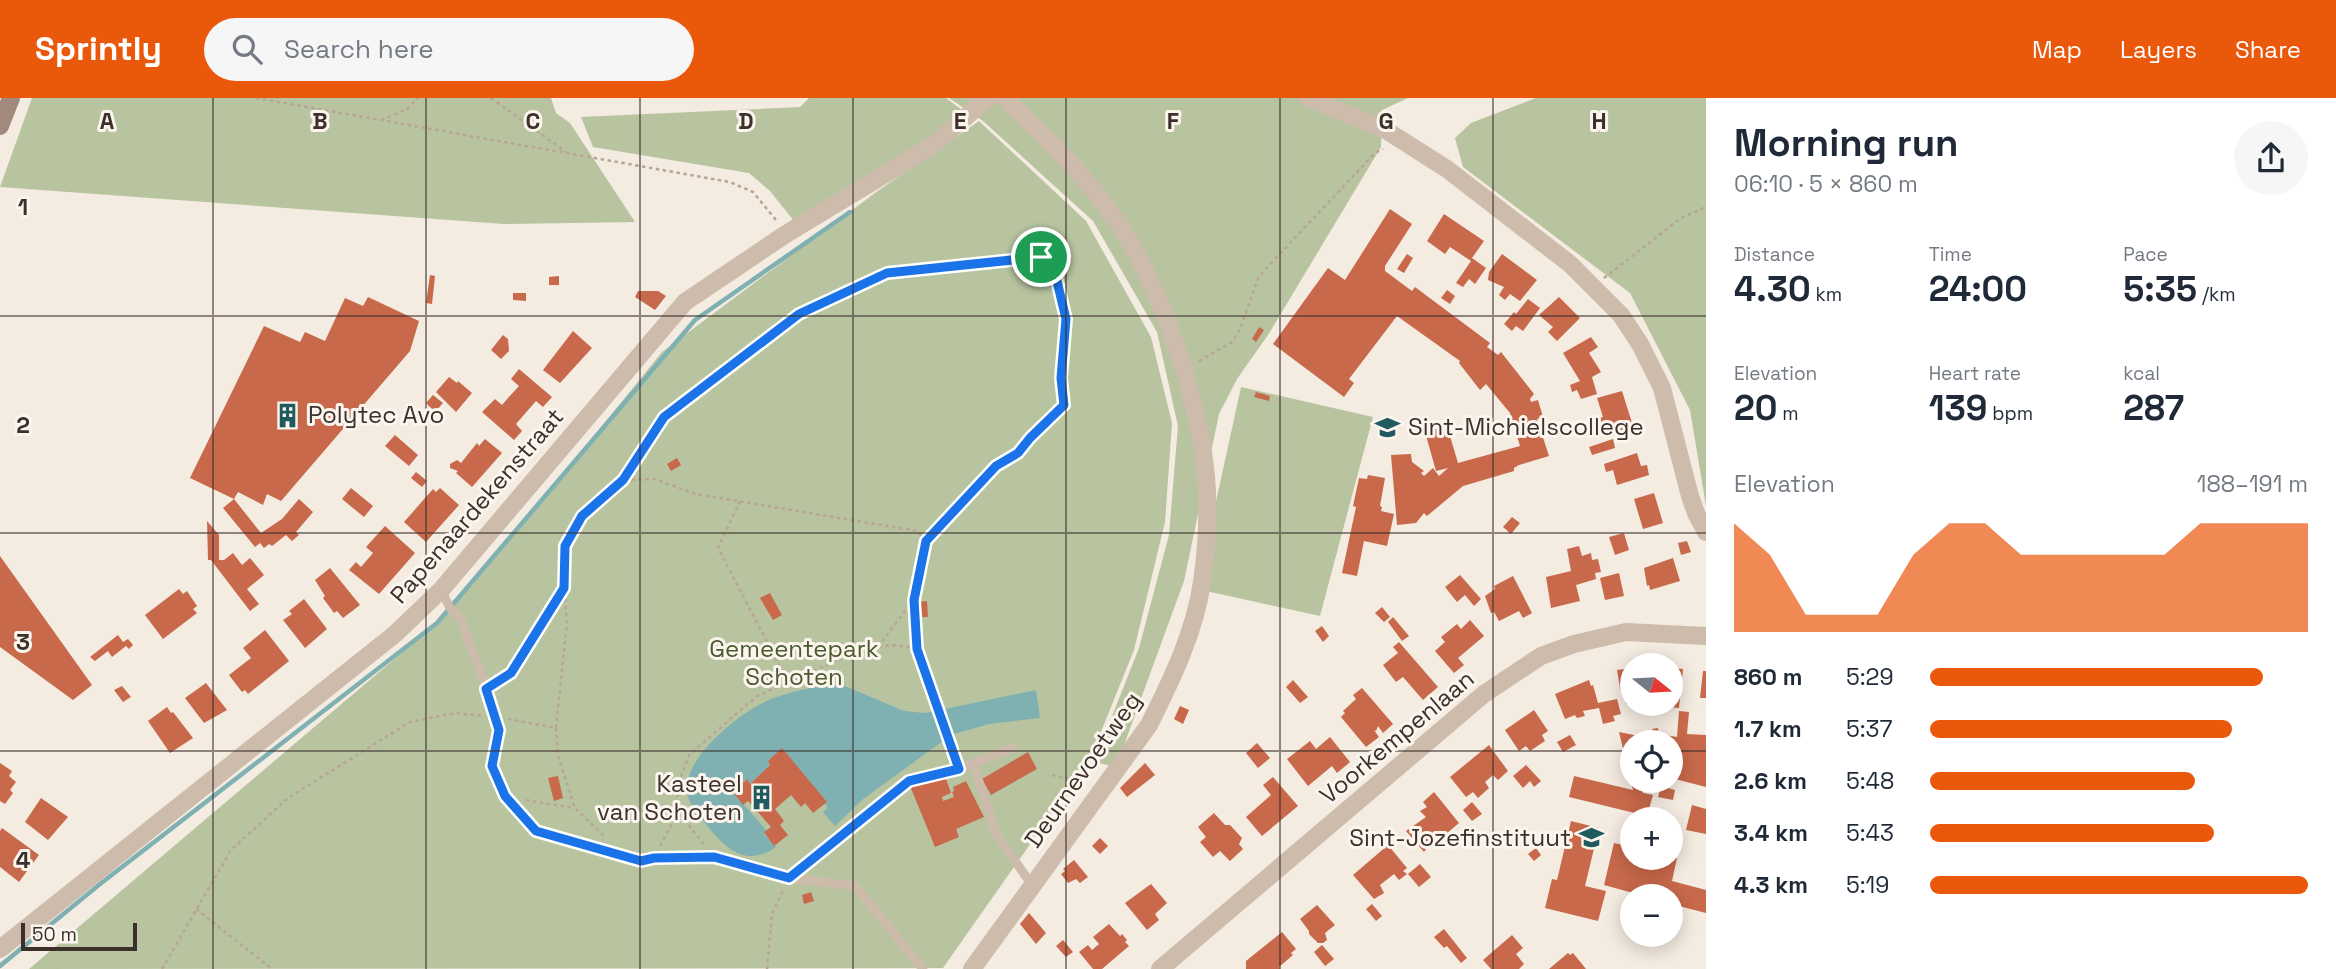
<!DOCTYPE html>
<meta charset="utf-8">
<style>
:root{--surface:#fff;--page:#f6f6f7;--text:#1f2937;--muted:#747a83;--accent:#ea580c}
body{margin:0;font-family:"Space Grotesk",sans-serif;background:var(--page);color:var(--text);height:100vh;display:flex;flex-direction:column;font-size:26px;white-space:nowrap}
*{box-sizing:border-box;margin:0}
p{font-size:23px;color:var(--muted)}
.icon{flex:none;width:38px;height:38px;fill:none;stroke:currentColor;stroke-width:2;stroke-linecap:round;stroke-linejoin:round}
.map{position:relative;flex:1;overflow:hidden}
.side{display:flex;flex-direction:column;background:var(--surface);width:630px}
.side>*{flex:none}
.needle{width:46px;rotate:108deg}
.controls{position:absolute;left:1620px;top:555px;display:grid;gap:14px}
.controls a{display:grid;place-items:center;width:63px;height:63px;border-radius:50%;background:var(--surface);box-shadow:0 4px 18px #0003;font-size:35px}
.scale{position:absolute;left:21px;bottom:18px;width:116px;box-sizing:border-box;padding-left:7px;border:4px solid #3b302b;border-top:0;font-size:19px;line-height:24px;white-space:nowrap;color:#3b302b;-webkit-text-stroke:5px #fbf5ee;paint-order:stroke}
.pin{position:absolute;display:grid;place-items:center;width:60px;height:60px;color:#fff;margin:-30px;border:4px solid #fff;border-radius:50%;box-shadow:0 2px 7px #0007}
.round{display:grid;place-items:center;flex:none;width:74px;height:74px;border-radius:37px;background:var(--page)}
.head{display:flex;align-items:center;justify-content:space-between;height:119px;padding:0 28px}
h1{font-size:38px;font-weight:700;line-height:52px}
.stats{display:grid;grid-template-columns:repeat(3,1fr);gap:10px;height:119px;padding:7px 28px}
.stats div{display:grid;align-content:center}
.stats b{font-size:35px;font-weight:700}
.stats small{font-size:19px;font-weight:400}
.stats p{font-size:19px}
.chart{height:196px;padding:14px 28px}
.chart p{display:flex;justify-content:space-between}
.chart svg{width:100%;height:126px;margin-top:7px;fill:var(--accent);opacity:.7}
ul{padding:0 28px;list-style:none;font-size:23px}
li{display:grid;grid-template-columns:112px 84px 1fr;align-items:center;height:52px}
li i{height:18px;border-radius:9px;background:var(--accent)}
header{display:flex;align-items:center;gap:42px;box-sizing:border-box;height:98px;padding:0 35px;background:var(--accent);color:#fff}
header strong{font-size:33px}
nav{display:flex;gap:38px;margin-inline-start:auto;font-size:24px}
.search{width:490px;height:63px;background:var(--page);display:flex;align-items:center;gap:18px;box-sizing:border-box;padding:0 24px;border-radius:38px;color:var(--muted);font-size:26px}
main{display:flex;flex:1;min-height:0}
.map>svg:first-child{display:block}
.green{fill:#b8c4a0}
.water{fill:#7fb0b2}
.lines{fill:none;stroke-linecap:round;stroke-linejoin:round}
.stream{stroke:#7fb0b2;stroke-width:4.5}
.building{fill:#c8694b}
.path{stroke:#b9a596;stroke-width:2.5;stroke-dasharray:3.5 3.5;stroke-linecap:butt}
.lane{stroke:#cdbbac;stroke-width:9}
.street{stroke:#cdbbac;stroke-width:18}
.secondary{stroke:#a18a7d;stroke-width:18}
.route-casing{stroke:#fff;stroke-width:14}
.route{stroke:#1a73e8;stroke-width:9}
.grid{fill:none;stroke:#3b302b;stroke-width:2;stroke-opacity:0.55}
.labels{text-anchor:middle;stroke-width:6;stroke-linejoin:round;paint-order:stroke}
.poi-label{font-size:24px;fill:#3b302b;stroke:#fbf5ee;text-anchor:start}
.street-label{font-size:24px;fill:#3b302b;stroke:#fbf5ee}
.park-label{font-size:24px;fill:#4a5a2e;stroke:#fbf5ee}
.grid-label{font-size:23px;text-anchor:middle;font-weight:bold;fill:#3b302b;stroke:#fbf5ee;stroke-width:6;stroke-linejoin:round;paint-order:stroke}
</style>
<header>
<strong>Sprintly</strong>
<div class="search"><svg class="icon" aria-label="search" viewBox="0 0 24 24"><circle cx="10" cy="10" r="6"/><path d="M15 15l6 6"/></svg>Search here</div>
<nav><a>Map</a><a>Layers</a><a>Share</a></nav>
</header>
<main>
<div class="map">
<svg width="1706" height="871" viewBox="0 0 1706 871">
<rect width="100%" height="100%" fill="#f4ebe1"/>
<path class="green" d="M32,0H551L556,15L570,25L635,124L504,126L0,89Z
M809,0H946L966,15L931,42L794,123L770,93L749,75L593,49L581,19L800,9Z
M949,0H1408L1382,12L1381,49L1268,237L1237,281L1219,316L1184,483L1116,669L1094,664L1139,550L1169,437L1178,328L1157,234L1093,123L983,23Z
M1536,0H1706V408L1690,312L1630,195L1463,69L1455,40L1471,25Z
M979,23L1086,123L1151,239L1172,325L1165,424L1134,552L1090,661L943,870L29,871L437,525L529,418L662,254L879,92Z
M1241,289L1373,319L1320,518L1197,491Z"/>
<path class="water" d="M821,587L845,588L904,613L925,615L1036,592L1040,620L989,626L951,637L862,702L835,728L823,714L828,710L825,706L827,704L782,651L768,663L770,667L750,686L746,681L733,694L766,732L764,735L776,749C745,771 724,749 705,725C697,714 685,703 687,688C689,655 741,614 769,602C785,595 804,592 821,587Z"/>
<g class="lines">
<path class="stream" d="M0,868L100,786L437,525L695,222L850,114"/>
</g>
<path class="building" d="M1390,111L1412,126L1385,168V173L1412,193L1415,189L1490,245L1487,249L1498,257L1501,254L1534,296L1530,301L1531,304L1538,302L1543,319L1537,321L1549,358L1519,367L1514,370V373L1463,388L1427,418L1424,415L1416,425L1397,427L1391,357L1411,356L1412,364L1424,373L1421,375L1424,378L1433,370L1439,378L1448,370L1436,373L1425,334L1447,328L1458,365L1520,348L1510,315L1486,286L1480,292L1459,265L1460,263L1397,218L1349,281L1354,285L1344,299L1273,246L1328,170L1345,182Z
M1444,116L1484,143L1472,160L1486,170L1475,186L1469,181L1463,189L1456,185L1471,163L1450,149L1445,156L1427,143Z
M1407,156L1413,160L1404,175L1397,171Z
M1502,156L1537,182L1520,203L1510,196L1505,202L1499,197L1504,189L1488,182L1489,174Z
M430,177L435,178L432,206L426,205Z
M559,178V187H549V179Z
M1447,192L1455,198L1450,206L1441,200Z
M638,193H658L666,198L655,212L635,199Z
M513,195H526V203L513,202Z
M368,199L419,223L410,253L281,403L267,396L263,407L238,394L234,401L190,380L264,228L300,244L305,234L325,243L345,200L363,208Z
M1559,199L1580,220L1557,243L1548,234L1553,229L1539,217Z
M1528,201L1540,210L1523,233L1516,228L1512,233L1504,226L1514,214L1516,216Z
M1259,229L1264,232L1256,244L1252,241Z
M573,233L592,250L560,285L543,272Z
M503,237L508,241L509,253L501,261L491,252Z
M1591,239L1598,249L1589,255L1601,274L1592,279L1597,296L1581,301L1577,292L1572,294L1570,287L1580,283L1563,255Z
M519,271L552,299L543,309L536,303L516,326L522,333L514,342L482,314L495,301L502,307L508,300L519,288L511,281Z
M449,279L457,285L458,283L472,295L456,314L436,294Z
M1622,293L1633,328L1605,339L1600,332L1599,320L1603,319L1597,300Z
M1256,294L1270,298L1269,303L1254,299Z
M433,297L443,305L435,314L426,305Z
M395,337L418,357L409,368L385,348Z
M485,341L502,355L472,389L456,375L458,373L450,370V366L457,362L461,365L477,345L479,348Z
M1613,341L1615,350L1592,357L1589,349Z
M1637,355L1641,368L1647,367L1649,377L1617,387L1613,372L1606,374L1604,366Z
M677,360L681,367L671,373L667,366Z
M416,374L427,383L422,389L411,380Z
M1368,377L1385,380L1380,408L1382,409L1381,413L1394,416L1387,448L1364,443L1357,478L1342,475L1356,409L1353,408L1359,380L1367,381Z
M351,390L373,408L364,419L342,401Z
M440,390L459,407L426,444L404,424L433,391L436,394Z
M1654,395L1663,425L1643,431L1634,401Z
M234,401L261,435L282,421L299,401L313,414L296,434L299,437L292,443L286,437L272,448L269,446L264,450L260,445L255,449L223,410Z
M1512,419L1520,425L1511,436L1503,429Z
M207,423L219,437V462H224L233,455L242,467L250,460L264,477L247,491L259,506L250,513L211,462H208Z
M385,428L415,455L379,496L349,472L356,464L361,469L373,455L366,449Z
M1624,435L1629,452L1615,457L1609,439Z
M1687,443L1691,454L1681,457L1678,445Z
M1579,448L1582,458L1591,455L1592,462L1598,461L1601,474L1595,475L1596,481L1576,487L1580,503L1551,510L1546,479L1571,473L1567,451Z
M0,458L92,587L73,602L0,549Z
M1673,460L1680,483L1650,492L1649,487L1647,488L1644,470Z
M330,470L360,507L343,520L337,513L334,515L323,500L325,498L315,482Z
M1619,475L1624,498L1605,502L1600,480Z
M1460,477L1481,501L1474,508L1465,497L1457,504L1445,489Z
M1513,478L1532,515L1523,520L1519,513L1499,523L1494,514L1491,515L1485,498L1495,491L1494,488Z
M179,491L183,496L187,493L197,508L193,511L197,515L163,541L145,517Z
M770,495L782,517L773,522L760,500Z
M304,501L327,531L305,550L283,522L292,516L289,513Z
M927,503L928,519H919V504Z
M1382,509L1390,519L1384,524L1375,515Z
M1393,519L1409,538L1402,543L1388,524Z
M1470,522L1484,538L1458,560L1464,567L1454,575L1435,553L1445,544L1441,539L1451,531L1457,526L1461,531Z
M1322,528L1329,538L1323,544L1315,533Z
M265,532L289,563L248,596L245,592L242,594L229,577L251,560L243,550Z
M118,537L123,544L128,541L133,547L129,551L126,548L112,559L108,553L95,563L90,559Z
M1399,544L1438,589L1423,602L1403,579L1396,584L1383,567L1398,555L1393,549Z
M1633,570V605L1626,606L1625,598H1623L1620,590L1617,572Z
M1671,570L1683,571L1679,610L1658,608V606H1671Z
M1703,573H1706V600H1700Z
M1293,582L1308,599L1300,605L1286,589Z
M1589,582L1591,588L1593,587L1598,605L1617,601L1621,616L1613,618L1615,623L1603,626L1599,610L1583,613L1585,618L1577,620L1575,617L1565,621L1555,596Z
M206,585L227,612L204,625L185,600Z
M122,588L131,599L123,604L114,592Z
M1362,590L1393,626L1383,635L1378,628L1376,633L1374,632L1379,639L1366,649L1341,619L1345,615L1343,613L1356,601L1353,597Z
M1180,608L1189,612L1183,626L1174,621Z
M167,609L171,615L173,614L193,640L170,655L148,623Z
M1534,612L1548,633L1542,637L1545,643L1530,653L1526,648L1519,653L1505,632Z
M1679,613L1689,614L1687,636L1706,637V689L1671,680V644H1633V682H1638L1643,695L1653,697L1647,718L1569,699L1574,678L1633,692L1619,634L1654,641L1652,631L1658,630L1659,636L1677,639Z
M1570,637L1576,647L1563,654L1557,644Z
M1330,639L1350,664L1337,675L1332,668L1308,688L1287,661L1310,643L1316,651Z
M1257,645L1270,660L1258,670L1246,655Z
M1489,647L1508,673L1498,682L1493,677L1485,684L1489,690L1478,700L1473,694L1466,699L1450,679Z
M782,650L827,704L813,715L805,705L801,709L791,697L775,711L784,723L780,727L788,737L774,748L764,734L771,729L748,703L743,707L733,694L747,681L750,686L770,667L768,663Z
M1028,654L1037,671L991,697L982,681Z
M0,665L12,673L9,678L16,684L10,692L13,695L5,706L0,703Z
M1145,665L1155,677L1127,699L1120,690Z
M1526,667L1541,683L1534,689L1530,683L1523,690L1513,678Z
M558,678L563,700L554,703L548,680Z
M945,678L951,695L942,699L943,703L954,699L952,694L954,693L953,689L966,683L984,719L956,731L959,739L935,749L910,688L933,679L934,682Z
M1273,679L1298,708L1262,738L1246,719L1271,697L1263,687Z
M1661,688L1675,692L1673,702L1658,699Z
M1434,694L1459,725L1432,748L1429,747L1424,754L1406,733L1426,719L1420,713L1427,709L1423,704Z
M41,700L68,719L48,742L25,724Z
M1472,704L1482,716L1472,723L1463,712Z
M1692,707L1706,711V736L1686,732Z
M1214,715L1225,727H1230L1242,740L1239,746L1243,751L1230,763L1220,753L1213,759L1200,744L1206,739L1198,729Z
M1571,723L1599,730L1585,788L1606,793L1598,823L1545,810L1552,781L1557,782Z
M2,730L39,757L19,784L0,769V733Z
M1100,740L1108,748L1100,756L1092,748Z
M1614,745L1633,749V760H1677L1672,783L1706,792V815L1671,806V798H1644L1604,787Z
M1388,747L1407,770L1403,773L1407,776L1399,782L1394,776L1380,787L1384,795L1374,801L1353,777Z
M1536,750L1541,757L1534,763L1528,756Z
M1074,762L1088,779L1080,785L1076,781L1068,785L1061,776L1065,773L1063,771Z
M1420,766L1431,779L1419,789L1408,776Z
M1151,786L1167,805L1155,816L1159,822L1147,832L1125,805Z
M811,794L814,803L804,806L802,797Z
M1372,806L1382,818L1376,823L1366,811Z
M1317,807L1335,827L1325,835L1327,842L1323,845H1318L1309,836V833L1300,821Z
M1029,815L1046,835L1036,846L1020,826Z
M1109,826L1120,838L1122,836L1127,842L1125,844L1129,848L1102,871H1093L1079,854L1088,847L1092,852L1099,846L1093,839Z
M1444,831L1467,860L1461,865L1447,848L1444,850L1434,839Z
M1282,834L1296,851L1291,855L1293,857L1279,869L1280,871H1246V863Z
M1512,837L1523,850L1516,856L1524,866L1519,871H1491L1483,862Z
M1063,842L1073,854L1066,859L1056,848Z
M1322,847L1334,861L1325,868L1314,854Z
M1568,855L1570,857L1573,855L1586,871H1549Z"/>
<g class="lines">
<path class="path" d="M256,0L730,84L753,94L776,122
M491,0L566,54
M381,22L407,11L418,0
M1604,180L1681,120L1706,109
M1199,263L1232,244L1240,231L1259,178L1375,55L1383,51
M623,382L664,319L799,216L887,175L1041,159L1057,183L1066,221L1061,280L1064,307L1018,355L996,368L926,443
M740,403L718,450L788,584
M878,549L912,504
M498,583L511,575L564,490
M508,621L556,630L567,524L564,490L565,448L582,418L623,382L654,381L696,396L917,433L926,443L914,502L917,550L955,659
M556,630L558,658L575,710L606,740
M1052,677L1075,682L1083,689
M526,702L574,710
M704,746L678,714L677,690L689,657L757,598L863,551L891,547L917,550
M660,748L678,714
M196,811L272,871
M162,871L231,752L288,700L410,624L455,615L484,618
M767,871L772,816L784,790"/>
<path class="lane" d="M441,492L450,510L461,522L497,619L499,632L492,668L505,698L536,733L641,763L654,760L714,759L789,780L855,788L923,871
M973,665L996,736L1032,787
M789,780L909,683L959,671L1012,650"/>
<path class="street" d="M1308,0L1384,31L1447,71L1570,166L1621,217L1640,246L1662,290L1690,398L1696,415L1706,434
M0,851L395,536L441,492L685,204L786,136L933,47L988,0
M972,871L1149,627C1171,583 1195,534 1202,484C1207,449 1209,413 1206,378C1198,295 1157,174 1106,108C1076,68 1040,34 1005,0
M1160,871L1484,596L1541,558L1574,546L1626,534L1706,538"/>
<path class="secondary" d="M0,28L11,0"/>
</g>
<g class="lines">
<defs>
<path id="route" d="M1041,159L1057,183L1066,221L1061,280L1064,307L1030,340L1018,355L996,368L926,443L914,502L917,551L959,671L909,683L789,780L714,759L654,760L641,763L536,733L505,698L492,668L499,632L486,591L511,575L564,490L565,448L582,418L623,382L664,319L799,216L887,175Z"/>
</defs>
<use href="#route" class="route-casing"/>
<use href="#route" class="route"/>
</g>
<path class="grid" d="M213,0V871M426,0V871M640,0V871M853,0V871M1066,0V871M1280,0V871M1493,0V871M0,218H1706M0,435H1706M0,653H1633M1671,653H1706"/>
<defs>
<symbol id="building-bare" viewBox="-9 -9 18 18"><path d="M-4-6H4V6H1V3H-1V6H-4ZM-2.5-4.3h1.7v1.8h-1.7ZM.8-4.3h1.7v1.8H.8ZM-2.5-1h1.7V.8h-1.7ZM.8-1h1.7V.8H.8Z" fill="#1f5a5e" stroke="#fbf5ee" stroke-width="2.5" paint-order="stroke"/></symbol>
<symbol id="school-bare" viewBox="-9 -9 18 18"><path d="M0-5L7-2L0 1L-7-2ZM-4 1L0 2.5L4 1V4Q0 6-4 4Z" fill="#1f5a5e" stroke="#fbf5ee" stroke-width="2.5" paint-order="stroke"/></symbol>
</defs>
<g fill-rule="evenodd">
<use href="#building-bare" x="270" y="300" width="35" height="35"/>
<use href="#school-bare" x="1370" y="312" width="35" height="35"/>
<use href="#building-bare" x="744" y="682" width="35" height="35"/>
<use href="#school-bare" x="1574" y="722" width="35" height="35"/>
</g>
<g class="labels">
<g class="poi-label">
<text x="308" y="325">Polytec Avo</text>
<text x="1408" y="337">Sint-Michielscollege</text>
<text x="742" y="694" text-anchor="end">Kasteel<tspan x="742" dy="28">van Schoten</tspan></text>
<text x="1571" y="748" text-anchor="end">Sint-Jozefinstituut</text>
</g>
<g class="street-label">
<text transform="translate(477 408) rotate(-49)" y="8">Papenaardekenstraat</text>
<text transform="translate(1397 639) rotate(-40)" y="8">Voorkempenlaan</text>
<text transform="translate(1083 672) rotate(-55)" y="8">Deurnevoetweg</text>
</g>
<g class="park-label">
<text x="794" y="559">Gemeentepark<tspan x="794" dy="28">Schoten</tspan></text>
</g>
</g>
<g class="grid-label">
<text x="107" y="31">A</text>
<text x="320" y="31">B</text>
<text x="533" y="31">C</text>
<text x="746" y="31">D</text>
<text x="960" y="31">E</text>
<text x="1173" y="31">F</text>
<text x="1386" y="31">G</text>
<text x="1599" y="31">H</text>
<text x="23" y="117">1</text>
<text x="23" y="335">2</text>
<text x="23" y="552">3</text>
<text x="23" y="770">4</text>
</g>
</svg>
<div class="controls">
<a><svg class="needle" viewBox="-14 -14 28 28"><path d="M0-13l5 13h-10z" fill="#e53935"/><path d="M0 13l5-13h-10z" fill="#747a83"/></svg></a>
<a><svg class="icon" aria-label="locate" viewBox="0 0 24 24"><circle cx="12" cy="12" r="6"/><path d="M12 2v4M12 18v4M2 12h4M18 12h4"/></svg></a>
<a>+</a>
<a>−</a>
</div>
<div class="scale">50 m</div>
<div class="pin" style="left:1041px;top:159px;background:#1e9e55"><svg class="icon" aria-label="arrive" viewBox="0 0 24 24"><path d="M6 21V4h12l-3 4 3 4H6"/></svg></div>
</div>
<section class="side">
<div class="head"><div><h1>Morning run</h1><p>06:10 · 5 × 860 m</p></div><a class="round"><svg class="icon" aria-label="share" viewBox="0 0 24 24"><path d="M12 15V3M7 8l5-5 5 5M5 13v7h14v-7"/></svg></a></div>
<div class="stats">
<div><p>Distance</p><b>4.30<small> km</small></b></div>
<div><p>Time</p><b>24:00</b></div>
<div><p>Pace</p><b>5:35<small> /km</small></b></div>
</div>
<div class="stats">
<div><p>Elevation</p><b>20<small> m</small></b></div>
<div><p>Heart rate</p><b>139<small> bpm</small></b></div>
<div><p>kcal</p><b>287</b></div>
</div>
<div class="chart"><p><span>Elevation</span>188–191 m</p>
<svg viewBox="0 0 160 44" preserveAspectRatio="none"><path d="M0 44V6L10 17L20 38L30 38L40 38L50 17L60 6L70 6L80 17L90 17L100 17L110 17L120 17L130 6L140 6L150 6L160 6V44z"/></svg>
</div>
<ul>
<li><b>860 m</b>5:29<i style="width:88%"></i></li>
<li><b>1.7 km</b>5:37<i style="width:80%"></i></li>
<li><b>2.6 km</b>5:48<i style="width:70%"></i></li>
<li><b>3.4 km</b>5:43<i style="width:75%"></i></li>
<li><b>4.3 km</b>5:19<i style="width:100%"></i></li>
</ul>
</section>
</main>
